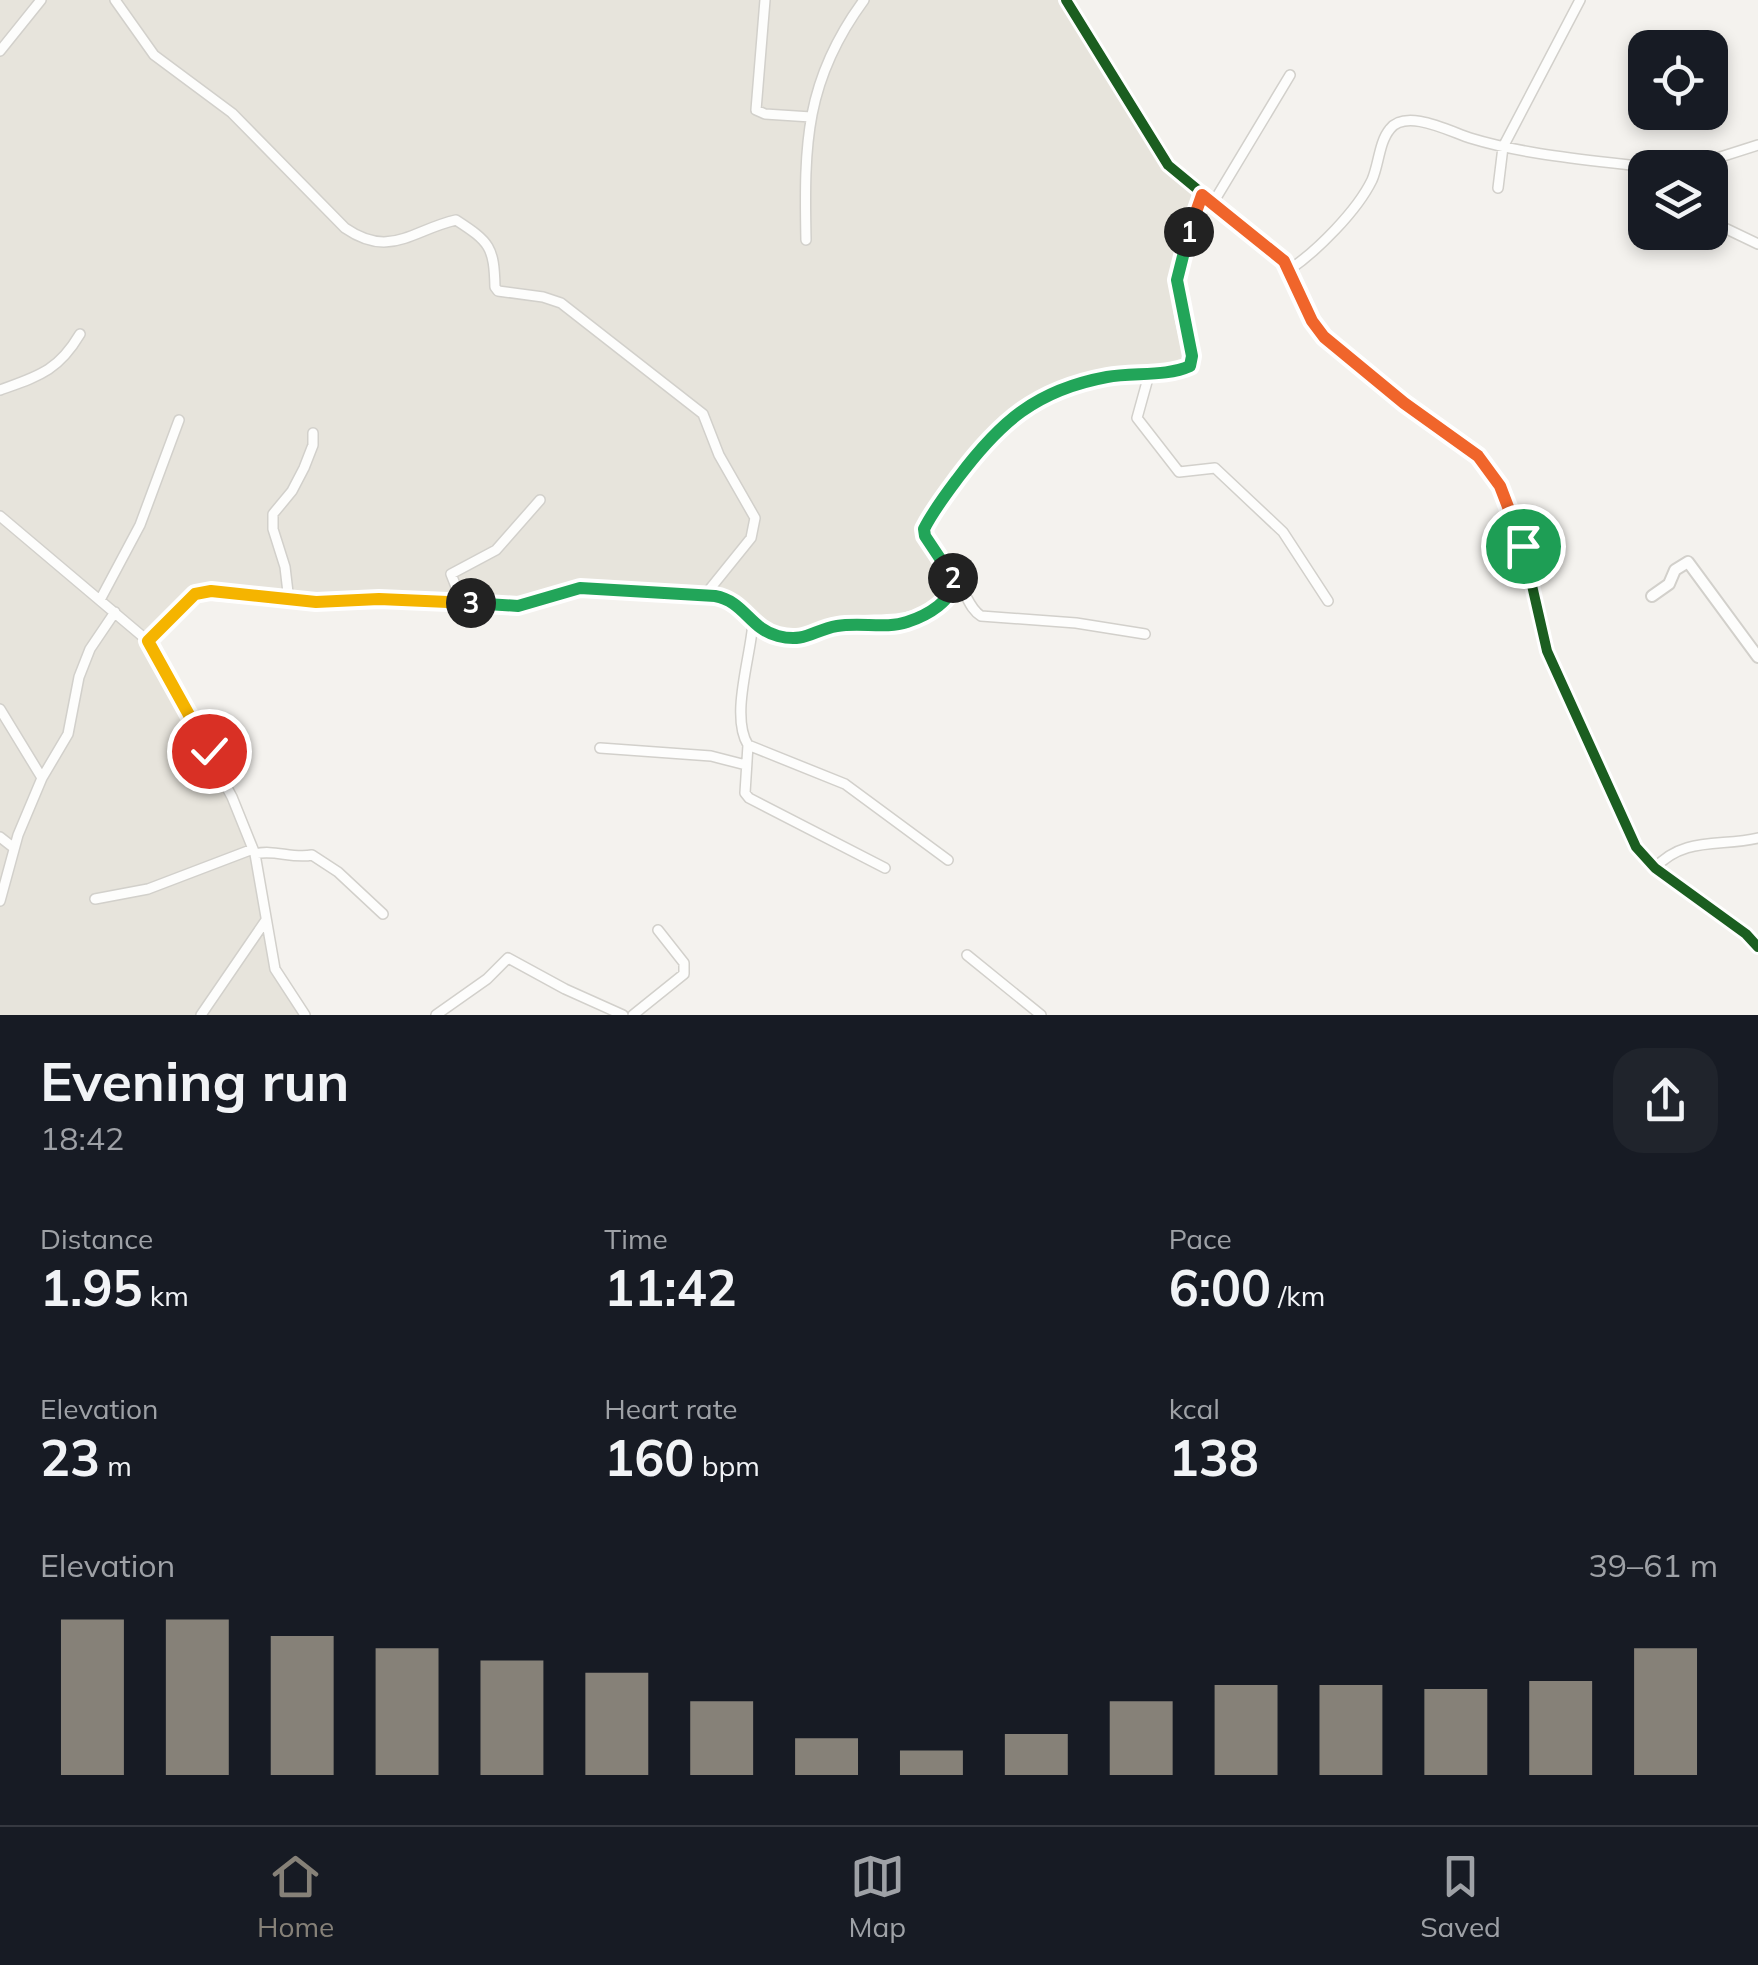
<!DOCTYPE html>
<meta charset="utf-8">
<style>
:root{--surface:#171b24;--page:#20242c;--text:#f1f3f6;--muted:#9ea1a6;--line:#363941;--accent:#868178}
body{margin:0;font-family:Mulish,sans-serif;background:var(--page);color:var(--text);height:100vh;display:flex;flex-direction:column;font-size:38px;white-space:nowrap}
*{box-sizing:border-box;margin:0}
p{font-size:32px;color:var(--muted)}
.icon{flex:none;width:55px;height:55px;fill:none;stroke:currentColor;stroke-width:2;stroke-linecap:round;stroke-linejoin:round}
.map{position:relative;height:1015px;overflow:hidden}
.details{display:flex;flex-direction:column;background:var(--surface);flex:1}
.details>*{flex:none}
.fabs{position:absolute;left:1628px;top:30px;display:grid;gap:20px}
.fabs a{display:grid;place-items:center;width:100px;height:100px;border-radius:20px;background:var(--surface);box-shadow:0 5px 15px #0003;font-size:50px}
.pin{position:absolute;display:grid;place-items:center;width:85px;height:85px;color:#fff;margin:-42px;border:5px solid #fff;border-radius:50%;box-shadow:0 2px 10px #0007}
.km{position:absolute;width:50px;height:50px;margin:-25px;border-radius:50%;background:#222;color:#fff;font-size:28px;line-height:50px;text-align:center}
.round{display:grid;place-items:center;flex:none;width:105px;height:105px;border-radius:30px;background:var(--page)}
.summary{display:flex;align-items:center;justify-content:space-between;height:170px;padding:0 40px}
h1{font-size:55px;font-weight:700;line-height:75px}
.metrics{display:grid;grid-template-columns:repeat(3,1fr);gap:15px;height:170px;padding:10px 40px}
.metrics div{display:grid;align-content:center}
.metrics b{font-size:50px;font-weight:700}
.metrics small{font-size:28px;font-weight:400}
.metrics p{font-size:28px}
.chart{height:280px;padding:20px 40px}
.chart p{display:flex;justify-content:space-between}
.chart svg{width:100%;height:180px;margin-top:10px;stroke:var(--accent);stroke-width:6}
.tab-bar{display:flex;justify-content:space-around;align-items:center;height:140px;border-top:2px solid var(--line);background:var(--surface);font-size:28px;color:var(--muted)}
.tab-bar a{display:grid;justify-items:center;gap:5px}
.tab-bar .selected{color:var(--accent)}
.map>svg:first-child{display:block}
.residential{fill:#e7e4dc}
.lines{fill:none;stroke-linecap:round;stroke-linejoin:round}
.minor-casing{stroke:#d2d0cb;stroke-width:12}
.tertiary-casing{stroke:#d2d0cb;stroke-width:14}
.minor{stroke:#fdfdfc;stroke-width:9}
.tertiary{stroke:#fdfdfc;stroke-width:10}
.cycleway-casing{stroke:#fff;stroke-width:16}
.cycleway{stroke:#1b5e20;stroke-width:10}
.split-1-casing{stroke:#fff;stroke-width:20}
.split-2-casing{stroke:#fff;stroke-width:20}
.split-3-casing{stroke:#fff;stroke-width:20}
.split-4-casing{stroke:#fff;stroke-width:20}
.split-1{stroke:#f0652b;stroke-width:12}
.split-2{stroke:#22a559;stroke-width:12}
.split-3{stroke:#22a559;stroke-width:12}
.split-4{stroke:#f5b400;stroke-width:12}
</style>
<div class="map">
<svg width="1758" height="1015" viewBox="0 0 1758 1015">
<rect width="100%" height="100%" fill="#f4f2ee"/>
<path class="residential" d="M0,0H1065L1168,166L1202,195L1178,261L1189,366L1087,381L1004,421L924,529L954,581L944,601L906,622L858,623L803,639L771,632L736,602L580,588L518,606L460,602H316L200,592L148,641L208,751L254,853L269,951L303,1015H0Z"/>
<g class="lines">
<defs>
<path id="minor" d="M115,0L154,55L232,113L345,228C390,259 412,230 456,220C490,242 494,247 495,287L498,291L543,297L561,303L703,414L719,455L755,518L751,538L705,595
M765,0L756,110L765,114L811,117
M1066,0L1168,165L1284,261L1312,321L1325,337L1404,403L1478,457L1500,486L1511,513L1523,546L1547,651L1636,847L1655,868L1746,934L1758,947
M0,51L41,0
M1686,168L1758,145
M1498,188L1503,147L1580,0
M1213,203L1290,75
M1710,221L1758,244
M806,240C804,144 805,80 864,0
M1289,270C1317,251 1357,211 1372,180C1379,164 1379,142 1390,129C1406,108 1451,132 1470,138C1529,156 1593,160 1654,168
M1150,371L1137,418L1179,472L1215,468L1283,532L1328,601
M0,390C39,376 58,371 80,334
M0,516L148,641L232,797L255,854L275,969L305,1015
M954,580C967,590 967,607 981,616L1076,623L1145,634
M100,600L140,525L179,420
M289,601L285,567L273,529V514L292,491L304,468L313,445V433
M462,602L451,574L496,550L540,500
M753,622C751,656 730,716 748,745L845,784L948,860
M148,641L188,600L201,592L316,602L443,600L505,607L518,606L581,588L715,596C743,601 752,630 780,636C810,643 814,629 840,625C886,618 923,633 954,587L951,572L925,536L924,529C933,511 946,494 958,478C1000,422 1036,390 1107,377C1133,372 1166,376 1190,366L1192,356C1171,282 1176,265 1203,195
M0,709L42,778
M748,745L745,793L749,798L885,868
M600,748L711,756L746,765
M0,837L14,848
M255,854C274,849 292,859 312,855L338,872L383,914
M1655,868C1684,836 1721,847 1758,838
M95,899L148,889L253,849
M0,901L18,835L42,778L68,734L79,677L90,649L115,612
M967,955L1041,1015
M201,1015L266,920
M436,1015L487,979L508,958L565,989L623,1015
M633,1015L684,974V963L658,930"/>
<path id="tertiary" d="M1652,596L1669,584L1675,570L1688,562L1758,657"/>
</defs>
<use href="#minor" class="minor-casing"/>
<use href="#tertiary" class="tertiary-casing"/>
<use href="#minor" class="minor"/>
<use href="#tertiary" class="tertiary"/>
<defs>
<path id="cycleway" d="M1066,0L1168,165L1284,261L1312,321L1325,337L1404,403L1478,457L1500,486L1511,513L1523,546L1547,651L1636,847L1655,868L1746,934L1758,947
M148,641L188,600L201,592L316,602L443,600L505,607L518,606L581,588L715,596C743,601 752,630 780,636C810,643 814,629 840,625C886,618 923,633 954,587L951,572L925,536L924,529C933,511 946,494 958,478C1000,422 1036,390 1107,377C1133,372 1166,376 1190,366L1192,356C1171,282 1176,265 1203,195"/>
</defs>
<use href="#cycleway" class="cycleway-casing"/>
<use href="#cycleway" class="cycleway"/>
</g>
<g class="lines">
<defs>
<path id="split-1" d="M1189,232L1202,195L1284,261L1312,321L1324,337L1404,403L1478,456L1500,486L1523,546"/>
<path id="split-2" d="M953,578L925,536L924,529C933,511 946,494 958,478C1000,422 1036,390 1107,377C1133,372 1166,377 1190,366L1192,356L1177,280L1189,232"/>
<path id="split-3" d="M471,603L518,606L580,588L715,596C744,601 750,629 778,636C806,643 813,630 837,626C860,622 886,629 907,622C926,616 956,600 953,578"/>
<path id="split-4" d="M209,751L148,641L195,594L211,591L316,602L379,599L471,603"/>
</defs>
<use href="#split-1" class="split-1-casing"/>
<use href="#split-2" class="split-2-casing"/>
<use href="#split-3" class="split-3-casing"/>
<use href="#split-4" class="split-4-casing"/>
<use href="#split-1" class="split-1"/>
<use href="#split-2" class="split-2"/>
<use href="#split-3" class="split-3"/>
<use href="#split-4" class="split-4"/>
</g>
</svg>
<div class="fabs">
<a><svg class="icon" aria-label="locate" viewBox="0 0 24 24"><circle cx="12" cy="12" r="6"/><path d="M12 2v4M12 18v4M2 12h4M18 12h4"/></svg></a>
<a><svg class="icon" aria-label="layers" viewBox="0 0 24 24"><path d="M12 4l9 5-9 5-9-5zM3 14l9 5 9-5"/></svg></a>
</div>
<div class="pin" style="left:1523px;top:546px;background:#1e9e55"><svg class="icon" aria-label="arrive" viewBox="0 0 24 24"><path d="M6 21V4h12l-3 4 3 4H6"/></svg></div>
<div class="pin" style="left:209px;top:751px;background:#d93025"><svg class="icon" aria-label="check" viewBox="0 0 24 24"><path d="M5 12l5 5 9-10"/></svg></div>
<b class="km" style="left:1189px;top:232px">1</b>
<b class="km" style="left:953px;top:578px">2</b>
<b class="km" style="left:471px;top:603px">3</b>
</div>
<section class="details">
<div class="summary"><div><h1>Evening run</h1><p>18:42</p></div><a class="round"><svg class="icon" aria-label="share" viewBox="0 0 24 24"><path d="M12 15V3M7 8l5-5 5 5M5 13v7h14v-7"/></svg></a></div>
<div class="metrics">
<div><p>Distance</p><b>1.95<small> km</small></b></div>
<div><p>Time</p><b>11:42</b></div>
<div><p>Pace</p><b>6:00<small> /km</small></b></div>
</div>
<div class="metrics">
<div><p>Elevation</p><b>23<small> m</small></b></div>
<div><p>Heart rate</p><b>160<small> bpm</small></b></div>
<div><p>kcal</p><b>138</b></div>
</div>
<div class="chart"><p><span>Elevation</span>39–61 m</p>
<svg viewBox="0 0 160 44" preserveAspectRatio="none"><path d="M5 44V6M15 44V6M25 44V10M35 44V13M45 44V16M55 44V19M65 44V26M75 44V35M85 44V38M95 44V34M105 44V26M115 44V22M125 44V22M135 44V23M145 44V21M155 44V13"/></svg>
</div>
</section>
<nav class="tab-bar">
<a class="selected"><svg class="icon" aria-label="home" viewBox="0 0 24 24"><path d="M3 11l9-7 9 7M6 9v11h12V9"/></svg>Home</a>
<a><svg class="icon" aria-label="map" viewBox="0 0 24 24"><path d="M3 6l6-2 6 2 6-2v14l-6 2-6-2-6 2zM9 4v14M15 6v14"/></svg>Map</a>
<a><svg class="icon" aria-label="saved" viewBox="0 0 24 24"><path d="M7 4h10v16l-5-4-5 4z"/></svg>Saved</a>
</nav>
